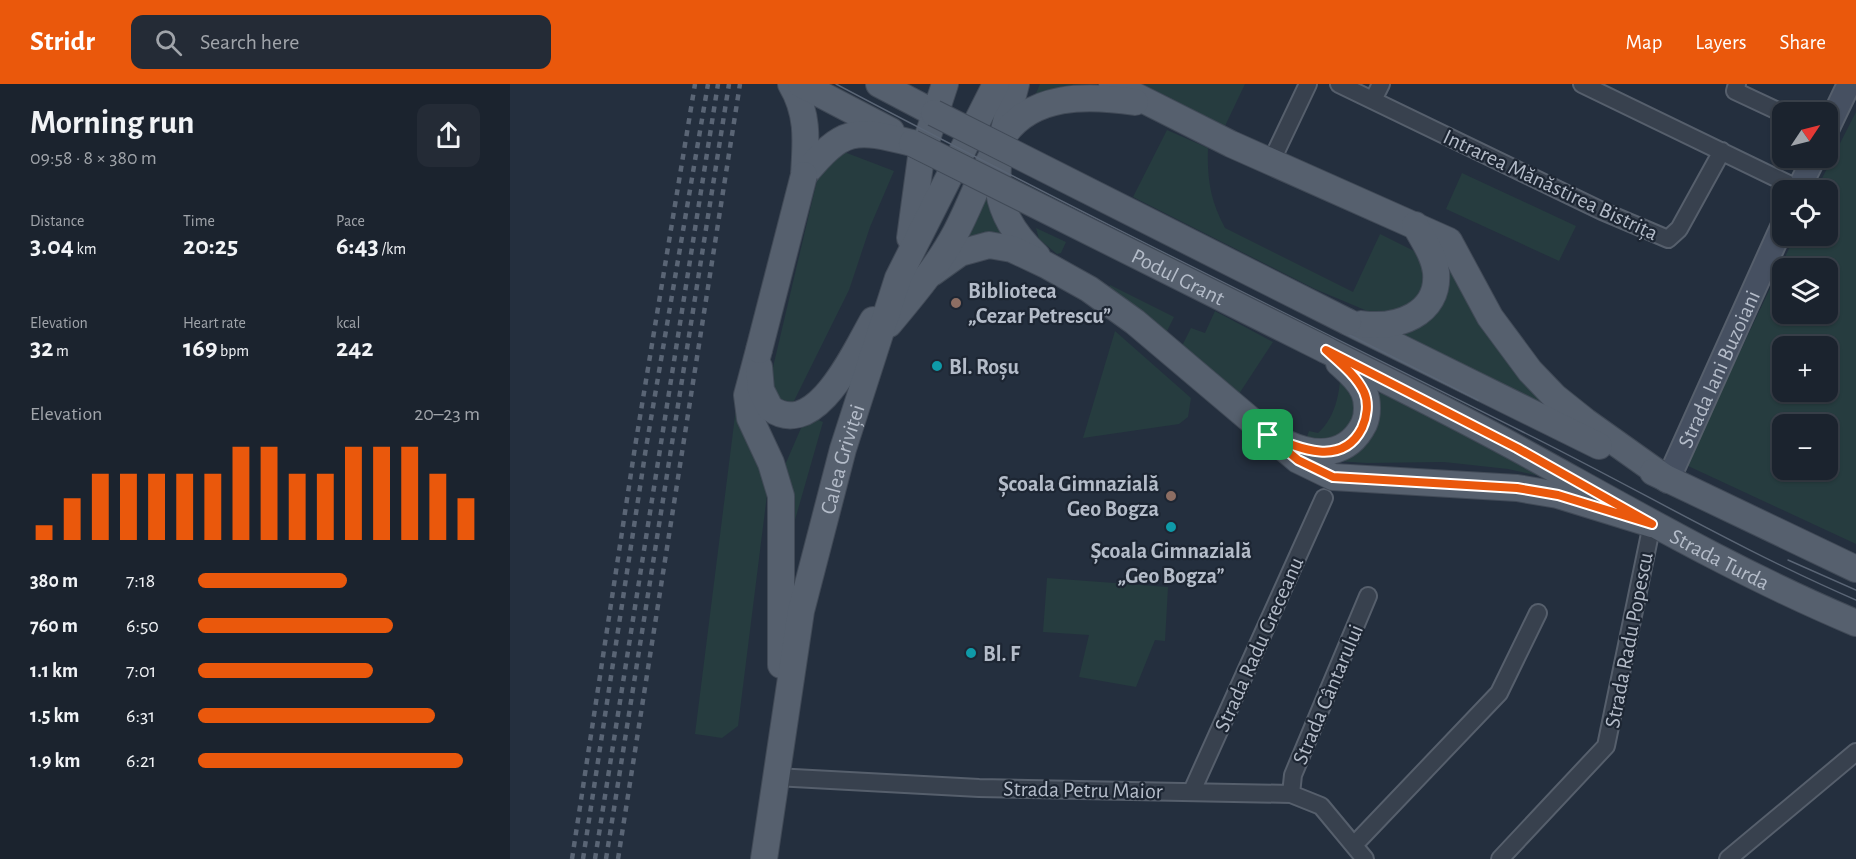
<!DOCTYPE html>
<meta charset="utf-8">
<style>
:root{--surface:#1b232e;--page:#242b36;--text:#f1f3f6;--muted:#a0a4aa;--line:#39404a;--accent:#ea580c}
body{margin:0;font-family:"Alegreya Sans",sans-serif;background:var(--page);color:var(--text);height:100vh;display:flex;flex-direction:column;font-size:22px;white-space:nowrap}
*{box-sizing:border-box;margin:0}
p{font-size:20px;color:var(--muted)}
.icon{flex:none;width:33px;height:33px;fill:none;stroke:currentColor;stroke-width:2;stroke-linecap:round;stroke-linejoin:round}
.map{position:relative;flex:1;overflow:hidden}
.panel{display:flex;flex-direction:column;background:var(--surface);width:510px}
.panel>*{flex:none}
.needle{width:39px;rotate:55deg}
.buttons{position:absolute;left:1262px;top:18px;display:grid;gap:12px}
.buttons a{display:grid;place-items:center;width:66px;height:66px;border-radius:12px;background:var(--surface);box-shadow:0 2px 4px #0004,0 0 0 2px var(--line);font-size:30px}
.pin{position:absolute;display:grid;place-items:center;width:51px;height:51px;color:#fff;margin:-26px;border-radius:12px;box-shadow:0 3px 9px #0006}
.round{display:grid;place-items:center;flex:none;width:63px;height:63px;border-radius:12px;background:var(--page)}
.summary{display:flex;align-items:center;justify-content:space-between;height:102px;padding:0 30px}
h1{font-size:33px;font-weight:700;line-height:45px}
.figures{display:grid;grid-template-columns:repeat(3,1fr);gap:9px;height:102px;padding:6px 30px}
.figures div{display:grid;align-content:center}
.figures b{font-size:26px;font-weight:700}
.figures small{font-size:16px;font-weight:400}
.figures p{font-size:16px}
.chart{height:168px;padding:12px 30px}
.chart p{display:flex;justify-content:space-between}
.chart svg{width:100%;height:108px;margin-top:6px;stroke:var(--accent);stroke-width:6}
ul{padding:0 30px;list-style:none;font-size:20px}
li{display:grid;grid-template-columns:96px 72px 1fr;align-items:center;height:45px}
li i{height:15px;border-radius:8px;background:var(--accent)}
header{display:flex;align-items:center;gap:36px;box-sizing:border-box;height:84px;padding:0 30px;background:var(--accent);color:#fff}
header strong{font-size:28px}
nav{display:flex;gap:33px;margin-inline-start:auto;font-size:21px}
.search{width:420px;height:54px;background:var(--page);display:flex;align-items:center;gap:15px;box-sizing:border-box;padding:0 21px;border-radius:12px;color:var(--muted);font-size:22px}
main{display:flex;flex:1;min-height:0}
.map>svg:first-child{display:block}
.green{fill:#263c3f;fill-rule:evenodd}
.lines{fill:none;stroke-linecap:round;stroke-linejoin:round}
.street-casing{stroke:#565f6c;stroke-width:20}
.secondary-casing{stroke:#565f6c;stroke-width:26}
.primary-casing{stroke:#414a57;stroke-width:28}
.street{stroke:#38414e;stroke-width:16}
.secondary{stroke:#465061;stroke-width:22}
.primary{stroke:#56606e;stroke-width:26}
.tram{stroke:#5a6575;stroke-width:1.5}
.rail{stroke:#5a6575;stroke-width:4.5;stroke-dasharray:6 6;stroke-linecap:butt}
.primary-bridge-casing{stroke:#414a57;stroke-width:28;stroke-linecap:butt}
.primary-bridge{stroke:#56606e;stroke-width:26}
.route-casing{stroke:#fff;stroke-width:12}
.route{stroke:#ea580c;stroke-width:8}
.education-dot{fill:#8d6e63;stroke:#1d2633;stroke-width:2}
.culture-dot{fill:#0f9aa8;stroke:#1d2633;stroke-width:2}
.labels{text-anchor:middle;stroke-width:4.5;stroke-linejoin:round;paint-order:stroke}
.street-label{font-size:22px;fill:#b4bcc9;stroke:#1d2633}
.poi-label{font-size:22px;font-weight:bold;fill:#b4bcc9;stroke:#1d2633;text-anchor:start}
</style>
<header>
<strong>Stridr</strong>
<div class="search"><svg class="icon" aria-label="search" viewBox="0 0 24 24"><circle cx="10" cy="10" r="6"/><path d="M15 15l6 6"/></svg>Search here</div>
<nav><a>Map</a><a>Layers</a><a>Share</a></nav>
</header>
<main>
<section class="panel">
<div class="summary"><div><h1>Morning run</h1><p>09:58 · 8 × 380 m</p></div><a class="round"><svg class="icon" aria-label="share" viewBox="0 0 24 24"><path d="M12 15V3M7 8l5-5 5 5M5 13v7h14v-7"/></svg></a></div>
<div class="figures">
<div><p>Distance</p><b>3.04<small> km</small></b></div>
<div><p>Time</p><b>20:25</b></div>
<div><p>Pace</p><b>6:43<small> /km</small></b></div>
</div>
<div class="figures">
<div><p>Elevation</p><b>32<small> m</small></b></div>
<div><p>Heart rate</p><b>169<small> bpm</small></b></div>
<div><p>kcal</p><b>242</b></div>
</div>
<div class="chart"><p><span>Elevation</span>20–23 m</p>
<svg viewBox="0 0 160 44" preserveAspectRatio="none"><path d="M5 44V38M15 44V27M25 44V17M35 44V17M45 44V17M55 44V17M65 44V17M75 44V6M85 44V6M95 44V17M105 44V17M115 44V6M125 44V6M135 44V6M145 44V17M155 44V27"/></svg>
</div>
<ul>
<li><b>380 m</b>7:18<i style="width:53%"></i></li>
<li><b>760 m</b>6:50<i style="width:69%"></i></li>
<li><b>1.1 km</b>7:01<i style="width:62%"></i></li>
<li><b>1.5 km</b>6:31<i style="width:84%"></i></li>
<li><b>1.9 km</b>6:21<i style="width:94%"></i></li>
</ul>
</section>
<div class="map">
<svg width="1346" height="775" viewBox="0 0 1346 775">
<rect width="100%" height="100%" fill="#242f3e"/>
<path class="green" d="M530,0H587L589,4L523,16Z
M633,0H735L715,42Z
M1346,28V460L1176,381L1285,152H1317V106H1306ZM1272,184H1317V230H1272ZM1272,262H1317V308H1272ZM1272,340H1317V386H1272Z
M657,46L698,64C697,94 700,116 715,144L843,208L870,150L912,171L919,201L895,230L862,229L805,205L623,113Z
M329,66L384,87L360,143L339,206L283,319L267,314L260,296L308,92Z
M952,89L1066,142L1049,177L936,125Z
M475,110L478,112L498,156L452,153Z
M526,144L556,158L551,169L547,170L529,155Z
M932,170L1051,330L896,252L894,249Z
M600,201L664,233L656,249L600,206Z
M705,227L763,258L727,313L672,262L681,244L695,249Z
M605,247L681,314L678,333L669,340L573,354Z
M830,295L838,300L848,325L835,352L795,358L799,347L808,349C823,336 829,314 830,295Z
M229,300L259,395L228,642L212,654L185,650Z
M874,307L1039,394L998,385L934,378L857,379L825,377L865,313Z
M306,335L313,338L285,436L279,434L272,388L291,344Z
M537,494L658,503L655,557L645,556L626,603L569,593L579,551L533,548Z"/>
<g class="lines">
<defs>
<path id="street" d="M829,0L1092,127L1158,155L1169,145L1212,67
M1072,0L1289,105
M1227,0L1225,7L1272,29
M863,16L871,0
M761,78L798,0
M265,693L469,704L781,710L811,722L855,775
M682,707L814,414
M781,710L783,691L858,512
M844,761L989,609L1028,529
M990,775L1096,662L1142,440
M1218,775L1346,668"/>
<g id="secondary">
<path d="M1317,46L1339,0"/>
<path d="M1288,106L1304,74"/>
<path id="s1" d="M1158,396L1272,143"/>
</g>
<g id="primary">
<path d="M281,0C299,30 296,58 294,91"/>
<path d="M291,0L381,47"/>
<path d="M369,0L424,29"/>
<path d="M506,0C488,70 468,117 527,172"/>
<path d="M602,0L721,60L939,157L980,233L1020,287L1045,313L1075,337L1158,396"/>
<path d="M294,91C333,44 344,44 402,59"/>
<path d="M400,154L411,73L435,0"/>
<path d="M422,189L450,169L479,161L502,165L536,181L579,205L625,238L788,376L823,393L1007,404L1048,411L1142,440"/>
<path d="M838,238L1089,362"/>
<path d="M379,240C403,211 428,182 446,148C462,118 473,83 492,54C521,9 578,11 625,18"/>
<path d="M851,240C886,245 930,231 926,188C924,171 913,156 905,141"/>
<path d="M249,266L237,311L240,334L261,379L271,412V581"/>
<path id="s2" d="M816,266C881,299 947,331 1010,366C1121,427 1229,490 1346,539"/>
<path d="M249,283L251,306L260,324C306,358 346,265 363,236"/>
<path d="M778,360C807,373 838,372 854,340C858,331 858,317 854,308C849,296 838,287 829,279"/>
<path d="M1143,388L1346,485"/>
<path id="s3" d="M254,775L291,527L333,365L388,194L486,0"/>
</g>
</defs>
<use href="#street" class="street-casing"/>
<use href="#secondary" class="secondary-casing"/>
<use href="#primary" class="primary-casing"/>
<use href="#street" class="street"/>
<use href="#secondary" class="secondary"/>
<use href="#primary" class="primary"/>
<path class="tram" d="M326,0C553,120 783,233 1013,348C1124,403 1232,467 1346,516
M430,44L968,316
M1278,476L1346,506"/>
<path class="rail" d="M62,775L125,363L185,0
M73,775L136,364L198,0
M85,775L208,0
M96,775L219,0
M108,775L230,0"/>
<defs>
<g id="primary-bridge">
<path d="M424,29L838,238"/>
<path id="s4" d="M402,59L816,266"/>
<path d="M249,266L294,91"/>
</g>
</defs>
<use href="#primary-bridge" class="primary-bridge-casing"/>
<use href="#primary-bridge" class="primary-bridge"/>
</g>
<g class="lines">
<defs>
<path id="route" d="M816,266L1007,364L1142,440L1048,411L1007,404L823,393L788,376L758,351C788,364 832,384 852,344C857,333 859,319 854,308C846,291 829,278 816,266Z"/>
</defs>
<use href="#route" class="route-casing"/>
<use href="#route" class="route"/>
</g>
<g class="education-dot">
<circle cx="446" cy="219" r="6"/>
<circle cx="661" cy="412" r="6"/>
</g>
<g class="culture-dot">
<circle cx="427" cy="282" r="6"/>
<circle cx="661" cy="443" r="6"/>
<circle cx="461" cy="569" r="6"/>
</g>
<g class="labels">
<g class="street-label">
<text transform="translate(1041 100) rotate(25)" y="8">Intrarea Mănăstirea Bistrița</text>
<text dy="8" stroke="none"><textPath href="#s4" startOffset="298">Podul Grant</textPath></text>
<text dy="8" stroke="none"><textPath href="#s1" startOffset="122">Strada Iani Buzoiani</textPath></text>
<text dy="8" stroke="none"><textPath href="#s3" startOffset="408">Calea Griviței</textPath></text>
<text dy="8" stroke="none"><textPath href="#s2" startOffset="446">Strada Turda</textPath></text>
<text transform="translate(1118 556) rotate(-79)" y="8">Strada Radu Popescu</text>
<text transform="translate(748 560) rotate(-66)" y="8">Strada Radu Greceanu</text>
<text transform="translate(817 610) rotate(-67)" y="8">Strada Cântarului</text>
<text transform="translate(573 705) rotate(1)" y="8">Strada Petru Maior</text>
</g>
<g class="poi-label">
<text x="458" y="214">Biblioteca<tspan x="458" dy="25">„Cezar Petrescu”</tspan></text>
<text x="439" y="290">Bl. Roșu</text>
<text x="649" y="407" text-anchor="end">Școala Gimnazială<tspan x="649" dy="25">Geo Bogza</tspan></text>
<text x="661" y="474" text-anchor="middle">Școala Gimnazială<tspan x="661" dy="25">„Geo Bogza”</tspan></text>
<text x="473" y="577">Bl. F</text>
</g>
</g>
</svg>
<div class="buttons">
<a><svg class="needle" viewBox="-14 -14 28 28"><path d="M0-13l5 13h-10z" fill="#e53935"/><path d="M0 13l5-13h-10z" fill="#a0a4aa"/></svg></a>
<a><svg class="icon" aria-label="locate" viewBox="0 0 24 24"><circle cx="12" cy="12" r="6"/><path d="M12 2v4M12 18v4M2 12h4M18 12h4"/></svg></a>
<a><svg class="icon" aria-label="layers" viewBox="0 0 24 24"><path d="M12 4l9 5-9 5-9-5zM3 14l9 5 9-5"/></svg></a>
<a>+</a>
<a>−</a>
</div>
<div class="pin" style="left:758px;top:351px;background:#1e9e55"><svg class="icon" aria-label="arrive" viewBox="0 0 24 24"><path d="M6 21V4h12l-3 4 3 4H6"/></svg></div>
</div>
</main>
